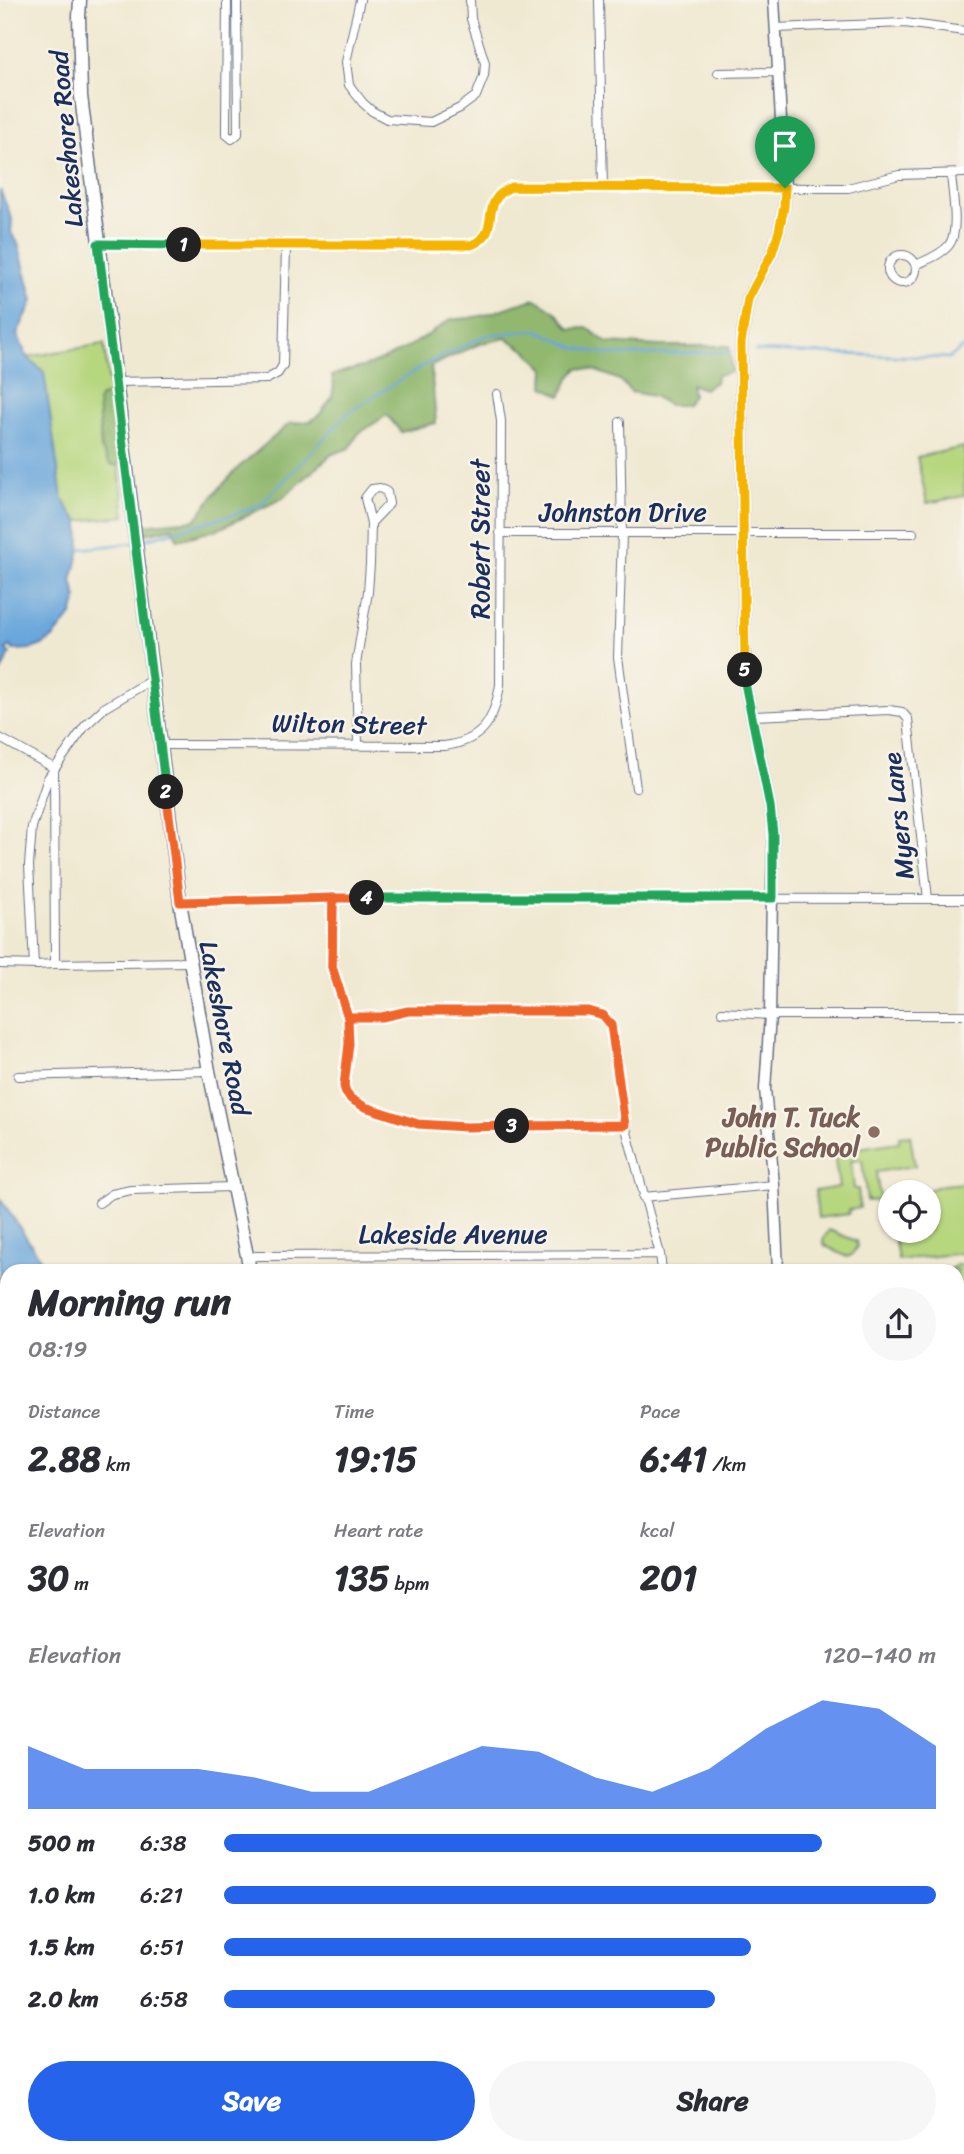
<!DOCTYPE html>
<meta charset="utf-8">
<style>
:root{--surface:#fff;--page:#f7f7f7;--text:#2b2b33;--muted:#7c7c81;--accent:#2563eb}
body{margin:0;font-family:Sriracha,sans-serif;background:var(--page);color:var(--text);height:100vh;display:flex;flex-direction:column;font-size:26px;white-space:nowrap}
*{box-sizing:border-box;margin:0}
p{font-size:23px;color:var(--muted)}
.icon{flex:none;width:38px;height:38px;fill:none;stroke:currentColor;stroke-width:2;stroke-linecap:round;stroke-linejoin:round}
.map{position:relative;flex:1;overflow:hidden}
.drawer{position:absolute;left:0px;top:1264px;width:964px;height:891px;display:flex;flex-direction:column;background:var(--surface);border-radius:21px 21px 0 0;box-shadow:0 2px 5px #0004}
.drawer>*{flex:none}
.controls{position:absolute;left:878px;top:1180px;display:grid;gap:14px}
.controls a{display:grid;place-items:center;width:63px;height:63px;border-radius:50%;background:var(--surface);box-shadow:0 2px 5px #0004;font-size:35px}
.pin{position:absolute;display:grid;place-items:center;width:60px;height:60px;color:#fff;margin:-72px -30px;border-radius:50% 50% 50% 0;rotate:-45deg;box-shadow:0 0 7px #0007}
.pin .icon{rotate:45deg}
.km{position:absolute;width:35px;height:35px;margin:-18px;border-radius:50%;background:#222;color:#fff;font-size:19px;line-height:35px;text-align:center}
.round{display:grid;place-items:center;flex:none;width:74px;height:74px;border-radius:37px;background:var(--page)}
.summary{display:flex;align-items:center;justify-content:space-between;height:119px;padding:0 28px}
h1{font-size:38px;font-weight:800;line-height:52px}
.metrics{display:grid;grid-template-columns:repeat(3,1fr);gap:10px;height:119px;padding:7px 28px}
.metrics div{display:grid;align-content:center}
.metrics b{font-size:35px;font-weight:800}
.metrics small{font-size:19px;font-weight:400}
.metrics p{font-size:19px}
.chart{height:196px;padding:14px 28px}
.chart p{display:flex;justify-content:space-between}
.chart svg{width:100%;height:126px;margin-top:7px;fill:var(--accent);opacity:.7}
.action{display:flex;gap:14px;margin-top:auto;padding:14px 28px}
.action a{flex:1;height:80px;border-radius:42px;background:var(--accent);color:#fff;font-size:28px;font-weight:800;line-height:80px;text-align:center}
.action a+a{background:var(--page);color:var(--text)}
ul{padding:0 28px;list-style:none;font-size:23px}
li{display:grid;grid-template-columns:112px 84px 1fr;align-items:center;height:52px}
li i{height:18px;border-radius:9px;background:var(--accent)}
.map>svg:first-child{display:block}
.green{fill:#b7d77f;stroke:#69836e;stroke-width:2}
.forest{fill:#91b86e;stroke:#567466;stroke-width:2}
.water{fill:#69a6db;stroke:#426a9c;stroke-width:2}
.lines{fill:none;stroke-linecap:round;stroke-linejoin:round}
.stream{stroke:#69a6db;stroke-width:2.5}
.street-casing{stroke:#667087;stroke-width:10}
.secondary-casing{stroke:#667087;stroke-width:13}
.primary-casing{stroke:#667087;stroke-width:15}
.street{stroke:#fff;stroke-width:8}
.secondary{stroke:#fff;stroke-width:10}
.primary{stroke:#fff;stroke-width:12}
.split-1-casing{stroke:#fff;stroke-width:14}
.split-2-casing{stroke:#fff;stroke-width:14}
.split-3-casing{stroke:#fff;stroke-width:14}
.split-4-casing{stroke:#fff;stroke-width:14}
.split-5-casing{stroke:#fff;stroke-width:14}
.split-6-casing{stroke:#fff;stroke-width:14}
.split-1{stroke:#f5b400;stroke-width:9}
.split-2{stroke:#22a559;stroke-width:9}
.split-3{stroke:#f0652b;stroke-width:9}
.split-4{stroke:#f0652b;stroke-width:9}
.split-5{stroke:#22a559;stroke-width:9}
.split-6{stroke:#f5b400;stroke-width:9}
.education-dot{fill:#8d6e63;stroke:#f7f3e8;stroke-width:2.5}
.labels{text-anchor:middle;stroke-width:5;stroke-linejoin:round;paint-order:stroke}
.street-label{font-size:26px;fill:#1b2f5e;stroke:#f7f3e8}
.education-label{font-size:26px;font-weight:bold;fill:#785e54;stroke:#f7f3e8;text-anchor:end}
</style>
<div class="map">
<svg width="964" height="2154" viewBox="0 0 964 2154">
<rect width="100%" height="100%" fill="#f7f3e8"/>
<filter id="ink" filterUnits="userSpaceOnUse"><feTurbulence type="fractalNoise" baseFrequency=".0143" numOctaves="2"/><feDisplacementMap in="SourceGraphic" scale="14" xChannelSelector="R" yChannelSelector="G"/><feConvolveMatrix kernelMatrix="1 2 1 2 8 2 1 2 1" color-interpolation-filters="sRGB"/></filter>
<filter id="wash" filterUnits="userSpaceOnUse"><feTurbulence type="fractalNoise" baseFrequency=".00686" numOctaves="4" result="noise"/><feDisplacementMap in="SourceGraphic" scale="28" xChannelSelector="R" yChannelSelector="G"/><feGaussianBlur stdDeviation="1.57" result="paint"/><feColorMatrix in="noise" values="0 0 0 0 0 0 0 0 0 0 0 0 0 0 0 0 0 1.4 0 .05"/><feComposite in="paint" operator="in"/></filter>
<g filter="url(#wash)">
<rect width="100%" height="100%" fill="#f0e9d2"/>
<path class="green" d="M104,344L125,516L79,521L71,513L62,498L27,357Z
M964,447V496L927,503L917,457Z
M910,1135L915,1166L876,1172L880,1200L867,1201L862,1160L851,1161L854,1189H858L860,1208L849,1210V1214L818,1218L815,1191L839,1187L833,1147L850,1144L851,1149L899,1142V1136Z
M964,1183V1253L898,1260L893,1230H929V1192H922L943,1185Z
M829,1230L856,1241L857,1246L852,1255L847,1257L824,1245L823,1240Z
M957,1265H964V1428H957V1270H948Z"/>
<path class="forest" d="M536,299L557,313L570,329L588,328L607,343L659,346H729L732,372L717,375L715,382L704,389L691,384L693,396L685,405H669L653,396L631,392L620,380L594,370L578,368L569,379L561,396L544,387L545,369L528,352L506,338L479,344L431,366L436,423L401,432L387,415L358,434L350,448L332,454L283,498L219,529L178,540L172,528L144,534L142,525L195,520L217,491L238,468L289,424L311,421L320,414L332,397L334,385L332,376C344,369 356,370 369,365C398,354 426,338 451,319C482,321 507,305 536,299Z
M104,395H111L114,402L116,437L122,461L117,466L110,464L101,449L98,399Z"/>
<path class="water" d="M0,190L12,219L11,233L18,243L33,301L17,334L27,357L44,372L62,498L71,513L79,521L80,549L72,581L77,598L72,615L53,638L42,645L31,649L13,650L11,646L6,649L10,654L0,674Z
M0,1198L40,1258L46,1270H7V2147H143L151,2154H0Z"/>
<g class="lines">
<path class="stream" d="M755,351L949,358L964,347
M139,541L235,514L261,504L309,455L349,412L428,363L487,335L537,330L576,348L613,355L731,352
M80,549L133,543
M957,1291L964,1290"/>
</g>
</g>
<g filter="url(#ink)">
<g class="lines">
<defs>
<path id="street" d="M227,0L226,128V134L232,139L238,134L237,0
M360,0L346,62L349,85L363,103L372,111L387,119L431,122L460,108L476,96L484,76L485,63L471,19L470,0
M599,0L603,188
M775,28L905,23L964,31
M718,73L778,72
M98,244L471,245C504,233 476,203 511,187L848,188L899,175L964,173
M888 269a14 14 0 1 1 28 0a14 14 0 1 1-28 0Z
M916,265C926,260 941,255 949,245C960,232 952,191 951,174
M115,382L267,379L278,373L283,365L286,246
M620,422L622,534L618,657L636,788
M500,533H913
M753,716L889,710L902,712L908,719L928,899
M0,738L54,768
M161,745L444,746C483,741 494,721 500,685L501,421L497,394
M358,745L356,664L368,592L370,564L371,523L365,498L372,489L380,488L387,492L389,504L371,523
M54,768L55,964L34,965L29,865L32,827L48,778L85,726L104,708L153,679
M333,898V967L348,1017L349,1044L344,1086L346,1093L351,1099L365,1107L418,1124L466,1127L625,1125
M180,902L333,898L964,899
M0,964L39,965
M52,964L189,962
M722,1012L770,1015H964
M348,1017L382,1016L409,1011H588L603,1015L611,1025L625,1125L660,1254L662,1270
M18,1076L209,1071
M643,1197L774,1185
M99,1203L112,1194L131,1190L233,1187
M248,1258L256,1256L660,1254
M957,1485H964
M957,1600H964
M957,2075H964
M410,2154V2147"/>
<path id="secondary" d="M774,0L785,188L784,207L779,231L772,253L748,299L741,343L745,683L770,806L773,834L770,1015L765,1089L774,1185L778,1270
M957,1953H964
M910,2147V2154"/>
<path id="primary" d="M80,0L79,17L81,96L180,902L209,1071L250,1270
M318,2154V2147"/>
</defs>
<use href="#street" class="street-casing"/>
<use href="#secondary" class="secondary-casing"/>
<use href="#primary" class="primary-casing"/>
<use href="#street" class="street"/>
<use href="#secondary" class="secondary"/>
<use href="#primary" class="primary"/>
</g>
</g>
<g class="lines" filter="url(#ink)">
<defs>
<path id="split-1" d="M184,245H471C504,233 476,203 511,187L785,188"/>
<path id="split-2" d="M166,792L98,244L184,245"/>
<path id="split-3" d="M166,792L180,902L333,898L332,967L348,1017L349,1044L344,1086L346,1093L351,1099L365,1107L418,1124L466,1127L512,1126"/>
<path id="split-4" d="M367,898H333L332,967L348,1017H382L408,1011H588L603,1015L611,1025L625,1125L512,1126"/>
<path id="split-5" d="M367,898H773V834L770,806L745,683V670"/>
<path id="split-6" d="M745,670L741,343L748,299L772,253L779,231L784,207L785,188"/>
</defs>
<use href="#split-1" class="split-1-casing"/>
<use href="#split-2" class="split-2-casing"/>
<use href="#split-3" class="split-3-casing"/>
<use href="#split-4" class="split-4-casing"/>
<use href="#split-5" class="split-5-casing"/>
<use href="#split-6" class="split-6-casing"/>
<use href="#split-1" class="split-1"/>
<use href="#split-2" class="split-2"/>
<use href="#split-3" class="split-3"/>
<use href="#split-4" class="split-4"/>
<use href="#split-5" class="split-5"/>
<use href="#split-6" class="split-6"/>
</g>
<circle class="education-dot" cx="874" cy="1132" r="7"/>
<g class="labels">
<g class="street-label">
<text transform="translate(66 139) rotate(-95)" y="9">Lakeshore Road</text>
<text x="623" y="521">Johnston Drive</text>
<text transform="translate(480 539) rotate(-90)" y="9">Robert Street</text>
<text transform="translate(349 724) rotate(1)" y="9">Wilton Street</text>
<text transform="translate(898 816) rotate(-96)" y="9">Myers Lane</text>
<text transform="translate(225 1028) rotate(79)" y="9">Lakeshore Road</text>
<text x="453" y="1243">Lakeside Avenue</text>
</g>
<g class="education-label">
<text x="860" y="1126">John T. Tuck<tspan x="860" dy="30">Public School</tspan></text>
</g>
</g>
</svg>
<div class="controls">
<a><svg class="icon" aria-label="locate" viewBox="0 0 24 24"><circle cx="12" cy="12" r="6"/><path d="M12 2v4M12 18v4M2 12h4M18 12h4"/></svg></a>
</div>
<div class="pin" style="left:785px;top:188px;background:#1e9e55"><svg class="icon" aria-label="arrive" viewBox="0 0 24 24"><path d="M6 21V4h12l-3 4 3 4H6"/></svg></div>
<b class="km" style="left:184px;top:245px">1</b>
<b class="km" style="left:166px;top:792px">2</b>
<b class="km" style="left:512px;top:1126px">3</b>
<b class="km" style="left:367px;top:898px">4</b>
<b class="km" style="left:745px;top:670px">5</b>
<section class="drawer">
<div class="summary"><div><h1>Morning run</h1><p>08:19</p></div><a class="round"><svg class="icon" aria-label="share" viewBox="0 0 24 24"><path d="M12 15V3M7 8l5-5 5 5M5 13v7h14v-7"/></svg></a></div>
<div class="metrics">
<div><p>Distance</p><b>2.88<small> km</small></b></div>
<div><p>Time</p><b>19:15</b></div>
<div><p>Pace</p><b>6:41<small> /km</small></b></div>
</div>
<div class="metrics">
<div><p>Elevation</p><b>30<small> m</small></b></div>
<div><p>Heart rate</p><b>135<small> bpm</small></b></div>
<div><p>kcal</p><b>201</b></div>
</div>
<div class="chart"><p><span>Elevation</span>120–140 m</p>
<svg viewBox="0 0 160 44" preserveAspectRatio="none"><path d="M0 44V22L10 30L20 30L30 30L40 33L50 38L60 38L70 30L80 22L90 24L100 33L110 38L120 30L130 16L140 6L150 9L160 22V44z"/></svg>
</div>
<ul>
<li><b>500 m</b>6:38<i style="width:84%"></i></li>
<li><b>1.0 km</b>6:21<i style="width:100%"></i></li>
<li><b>1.5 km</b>6:51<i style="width:74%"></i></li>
<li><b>2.0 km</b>6:58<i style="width:69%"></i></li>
</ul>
<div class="action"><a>Save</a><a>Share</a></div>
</section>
</div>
